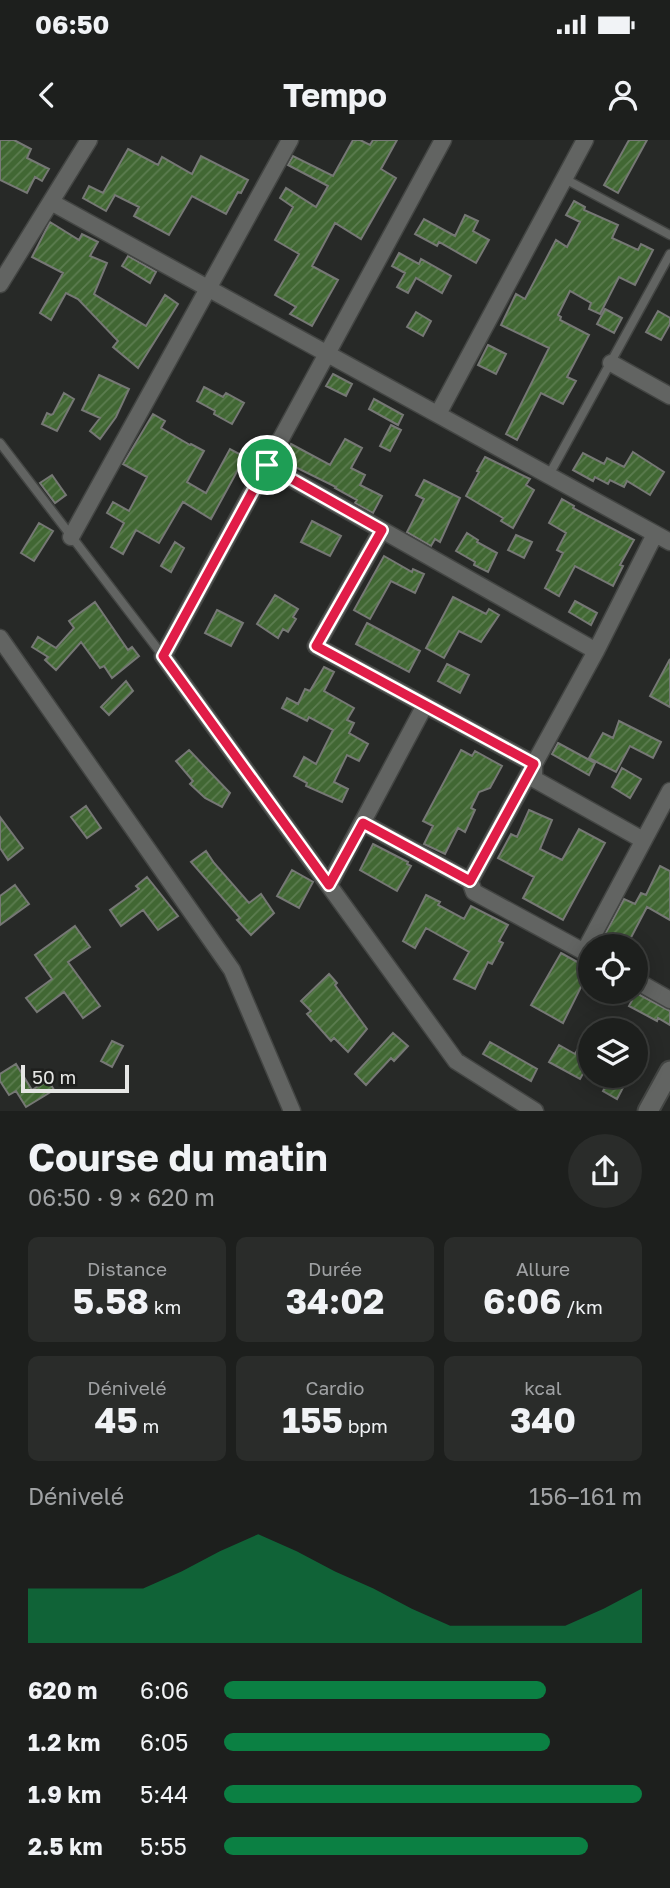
<!DOCTYPE html>
<html lang="fr">
<meta charset="utf-8">
<style>
:root{--surface:#1d1f1d;--page:#2a2c2a;--text:#f1f3f6;--muted:#a0a2a4;--line:#3b3d3b;--accent:#0b8043}
body{margin:0;font-family:"Golos Text",sans-serif;background:var(--page);color:var(--text);height:100vh;display:flex;flex-direction:column;font-size:26px;white-space:nowrap}
*{box-sizing:border-box;margin:0}
p{font-size:23px;color:var(--muted)}
.icon{flex:none;width:38px;height:38px;fill:none;stroke:currentColor;stroke-width:2;stroke-linecap:round;stroke-linejoin:round}
.map{position:relative;height:971px;overflow:hidden}
.sheet{display:flex;flex-direction:column;background:var(--surface);flex:1}
.sheet>*{flex:none}
.controls{position:absolute;left:578px;top:794px;display:grid;gap:14px}
.controls a{display:grid;place-items:center;width:70px;height:70px;border-radius:50%;background:var(--surface);box-shadow:0 4px 18px #0003,0 0 0 2px var(--line);font-size:35px}
.scale{position:absolute;left:21px;bottom:18px;width:108px;box-sizing:border-box;padding-left:7px;border:4px solid #e5e6e4;border-top:0;font-size:19px;line-height:24px;white-space:nowrap;color:#e5e6e4;-webkit-text-stroke:5px #1e1f1d;paint-order:stroke}
.pin{position:absolute;display:grid;place-items:center;width:60px;height:60px;color:#fff;margin:-30px;border:4px solid #fff;border-radius:50%;box-shadow:0 2px 7px #0007}
.round{display:grid;place-items:center;flex:none;width:74px;height:74px;border-radius:37px;background:var(--page)}
.headline{display:flex;align-items:center;justify-content:space-between;height:119px;padding:0 28px}
h1{font-size:38px;font-weight:700;line-height:52px}
.stats{display:grid;grid-template-columns:repeat(3,1fr);gap:10px;height:119px;padding:7px 28px}
.stats div{display:grid;align-content:center;border-radius:10px;background:var(--page);text-align:center}
.stats b{font-size:35px;font-weight:700}
.stats small{font-size:19px;font-weight:400}
.stats p{font-size:19px}
.chart{height:196px;padding:14px 28px}
.chart p{display:flex;justify-content:space-between}
.chart svg{width:100%;height:126px;margin-top:7px;fill:var(--accent);opacity:.7}
ul{padding:0 28px;list-style:none;font-size:23px}
li{display:grid;grid-template-columns:112px 84px 1fr;align-items:center;height:52px}
li i{height:18px;border-radius:9px;background:var(--accent)}
.status{display:flex;justify-content:space-between;align-items:center;height:49px;padding:0 35px;background:var(--surface);direction:ltr}
.status svg{height:19px;fill:currentColor}
header{display:flex;justify-content:space-between;align-items:center;height:91px;padding:0 28px;background:var(--surface);font-size:32px;font-weight:700}
.map>svg:first-child{display:block}
.building{fill:url(#building-hatch);stroke:#767875;stroke-width:2}
.lines{fill:none;stroke-linecap:round;stroke-linejoin:round}
.service-casing{stroke:#434543;stroke-width:11}
.minor-casing{stroke:#434543;stroke-width:19}
.tertiary-casing{stroke:#434543;stroke-width:23}
.service{stroke:#626462;stroke-width:8}
.minor{stroke:#626462;stroke-width:16}
.tertiary{stroke:#626462;stroke-width:19}
.route-casing{stroke:#fff;stroke-width:14}
.route{stroke:#e11d48;stroke-width:9}
</style>
<div class="status"><b>06:50</b><svg viewBox="0 0 49 12"><path d="M0 12V9h3v3zM5 12V6h3v6zM10 12V3h3v9zM15 12V0h3v12zM26 1h20v11H26zM47 4h2v5h-2z"/></svg></div>
<header><svg class="icon" aria-label="back" viewBox="0 0 24 24"><path d="M15 5l-7 7 7 7"/></svg>Tempo<svg class="icon" aria-label="person" viewBox="0 0 24 24"><circle cx="12" cy="8" r="4"/><path d="M4 21q1-7 8-7t8 7"/></svg></header>
<div class="map">
<svg width="670" height="971" viewBox="0 0 670 971">
<defs>
<pattern id="building-hatch" width="6" height="6" patternUnits="userSpaceOnUse" patternTransform="scale(1.75)"><rect width="6" height="6" fill="#416733"/><path d="M-1 1l2-2M0 6l6-6M5 7l2-2" fill="none" stroke="#5c7d50"/></pattern>
</defs>
<rect width="100%" height="100%" fill="#272927"/>
<path class="building" d="M0,0H14L31,9L27,18L49,29L42,41L35,37L27,53L0,40Z
M353,0H360L370,5L373,0H397L381,29L396,38L361,99L335,83L312,126L338,140L312,186L290,174L296,167L275,155L299,114L275,100L293,67L280,58L286,48L316,67L328,46L288,25L293,16L333,36Z
M629,0H647L618,53L604,45Z
M128,9L158,25L162,17L192,34L201,16L248,40L241,53L238,52L226,74L192,56L169,95L134,76L139,67L115,55L106,71L83,58L89,46L103,53Z
M574,61L585,67L584,70L618,85L612,98L638,110L641,104L653,110L635,145L619,137L600,174L589,169L591,163L570,151L558,175L561,177L560,180L589,195L567,237L576,241L563,264L541,253L517,300L506,294L549,208L501,185L516,154L525,159L556,100L567,107L580,82L566,75Z
M465,75L478,81L473,91L489,100L476,123L439,102L437,106L415,94L424,79L455,96Z
M50,82L79,100L82,94L98,102L90,116L107,123L94,154L146,186L165,155L178,164L138,228L113,207L118,201L78,159L66,153L51,180L40,173L63,133L32,117Z
M399,113L419,124L421,119L451,136L442,153L416,138L408,153L397,147L405,133L392,126Z
M128,116L156,132L150,143L122,126Z
M605,169L622,178L614,193L597,184Z
M658,171L670,178V184L661,200L646,192Z
M416,172L431,181L423,196L407,187Z
M488,205L506,214L496,234L478,225Z
M333,234L352,244L346,256L326,246Z
M99,235L129,249L116,277L100,299L90,291L100,278L82,270Z
M204,247L223,257L226,253L244,263L232,284L214,274L215,271L197,261Z
M64,253L74,259L57,291L42,284L47,273L51,275L53,274Z
M374,259L403,275L398,285L369,269Z
M153,274L165,281L161,288L190,305L191,304L204,311L187,342L206,353L230,309L245,317L211,379L183,362L159,403L136,390L123,414L111,407L124,383L107,373L113,362L129,371L147,337L123,324Z
M391,285L401,290L390,311L380,306Z
M345,299L362,308L351,328L365,335L360,345L382,356L373,373L355,363L357,360L335,348L336,347L283,321L291,304L330,325Z
M633,312L664,332L650,355L627,341L624,347L610,340L608,344L595,337L593,341L573,330L583,313L604,324L607,318L624,327Z
M485,317L530,339L526,345L534,350L513,388L501,381L503,378L466,356L479,332L477,331Z
M52,335L66,355L55,363L40,343Z
M424,340L460,358L440,402L435,399L431,406L407,392L424,359L416,355Z
M562,359L574,366L573,368L634,400L620,425L623,426L613,446L575,426L559,456L545,448L563,413L557,410L566,393L549,383Z
M312,381L341,396L330,416L301,402Z
M39,383L53,391L34,421L21,413Z
M467,393L478,400L477,402L497,413L488,432L474,425L475,422L456,411Z
M516,395L532,402L524,418L508,410Z
M175,402L184,408L171,432L161,426Z
M384,416L412,432L413,429L424,434L415,453L391,441L370,479L354,470Z
M275,455L298,469L293,477L296,479L288,492L283,489L278,498L257,484Z
M453,457L486,474L489,469L499,475L481,502L459,491L444,518L426,508Z
M575,461L597,473L591,485L569,472Z
M95,462L128,510L132,507L139,516L112,538L104,526L100,528L81,502L56,530L45,520L48,517L32,507L38,497L56,508L74,488L69,481Z
M217,470L243,483L231,506L205,493Z
M367,483L420,511L409,532L356,504Z
M670,519V567L650,556Z
M447,524L469,535L460,553L438,541Z
M324,527L334,532L324,551L354,568L347,580L354,583L349,593L368,604L359,621L347,615L334,642L348,649L342,662L306,646L307,643L294,636L304,617L316,624L333,590L309,577L307,581L282,568L287,558L298,564L305,549L310,551Z
M126,541L133,551L109,575L101,567Z
M619,581L661,602L653,618L630,606L616,632L589,618L603,593L613,598Z
M558,603L595,623L589,635L552,614Z
M189,610L230,653L222,667L205,658L190,644L193,641L176,621Z
M461,610L472,616L475,611L502,626L490,648L479,652L471,668L475,670L465,692L458,688L445,714L424,704L433,686L423,681Z
M622,628L641,639L630,658L612,647Z
M86,666L101,688L87,698L71,677Z
M529,670L552,680L540,709L562,720L579,689L605,703L563,780L523,758L534,737L498,718L511,694L517,697Z
M0,677L23,708L8,720L0,708Z
M373,704L408,722L407,724L411,726L397,751L360,730Z
M206,711L214,723L249,763L261,754L274,773L251,795L237,780L240,778L191,722Z
M660,726L670,731V780L647,767L626,807H619L603,798L624,759L635,764L641,753L646,755Z
M292,730L313,742L299,768L277,756Z
M147,737L178,776L158,790L143,770L121,786L110,770L139,749L136,746Z
M15,745L29,764L0,785V756Z
M426,755L440,762L438,765L464,779L471,766L508,785L499,801L503,803L492,824L488,822L475,849L454,839L469,812L426,788L415,808L403,801Z
M75,786L90,807L68,822L100,866L83,878L64,852L37,872L26,858L52,839L35,815Z
M561,813L590,829L563,883L531,865Z
M329,834L337,843L335,845L367,889L348,912L334,898L331,901L307,874L311,871L301,861Z
M636,853L670,871V885L658,878L657,881L629,866Z
M590,888V921L580,939L549,922L559,905L575,914Z
M393,893L408,906L394,921L391,918L366,945L355,934Z
M112,901L123,906L112,927L101,921Z
M490,902L537,929L531,941L483,914Z
M16,924L32,950L48,940L54,950L26,967L16,951L9,955L0,941V934Z
M611,936H629L617,959L603,951Z"/>
<g class="lines">
<defs>
<path id="service" d="M565,39L670,95
M0,303L163,516
M549,335L670,114"/>
<path id="minor" d="M443,0L163,516L456,921L535,971
M51,62L670,402
M0,144L89,0
M611,223L670,256
M438,274L585,0
M267,325L596,511
M382,390L316,506L534,624V639L643,700
M71,397L290,0
M0,498L232,830L292,971
M363,683L470,741L474,752L590,815
M470,741L596,511L655,394
M329,745L425,565
M584,812L670,651
M635,840L670,860"/>
<path id="tertiary" d="M648,971L670,931"/>
</defs>
<use href="#service" class="service-casing"/>
<use href="#minor" class="minor-casing"/>
<use href="#tertiary" class="tertiary-casing"/>
<use href="#service" class="service"/>
<use href="#minor" class="minor"/>
<use href="#tertiary" class="tertiary"/>
</g>
<g class="lines">
<defs>
<path id="route" d="M267,325L382,390L316,506L534,624L470,741L363,683L329,745L163,516Z"/>
</defs>
<use href="#route" class="route-casing"/>
<use href="#route" class="route"/>
</g>
</svg>
<div class="controls">
<a><svg class="icon" aria-label="locate" viewBox="0 0 24 24"><circle cx="12" cy="12" r="6"/><path d="M12 2v4M12 18v4M2 12h4M18 12h4"/></svg></a>
<a><svg class="icon" aria-label="layers" viewBox="0 0 24 24"><path d="M12 4l9 5-9 5-9-5zM3 14l9 5 9-5"/></svg></a>
</div>
<div class="scale">50 m</div>
<div class="pin" style="left:267px;top:325px;background:#1e9e55"><svg class="icon" aria-label="arrive" viewBox="0 0 24 24"><path d="M6 21V4h12l-3 4 3 4H6"/></svg></div>
</div>
<section class="sheet">
<div class="headline"><div><h1>Course du matin</h1><p>06:50 · 9 × 620 m</p></div><a class="round"><svg class="icon" aria-label="share" viewBox="0 0 24 24"><path d="M12 15V3M7 8l5-5 5 5M5 13v7h14v-7"/></svg></a></div>
<div class="stats">
<div><p>Distance</p><b>5.58<small> km</small></b></div>
<div><p>Durée</p><b>34:02</b></div>
<div><p>Allure</p><b>6:06<small> /km</small></b></div>
</div>
<div class="stats">
<div><p>Dénivelé</p><b>45<small> m</small></b></div>
<div><p>Cardio</p><b>155<small> bpm</small></b></div>
<div><p>kcal</p><b>340</b></div>
</div>
<div class="chart"><p><span>Dénivelé</span>156–161 m</p>
<svg viewBox="0 0 160 44" preserveAspectRatio="none"><path d="M0 44V25L10 25L20 25L30 25L40 19L50 12L60 6L70 12L80 19L90 25L100 32L110 38L120 38L130 38L140 38L150 32L160 25V44z"/></svg>
</div>
<ul>
<li><b>620 m</b>6:06<i style="width:77%"></i></li>
<li><b>1.2 km</b>6:05<i style="width:78%"></i></li>
<li><b>1.9 km</b>5:44<i style="width:100%"></i></li>
<li><b>2.5 km</b>5:55<i style="width:87%"></i></li>
</ul>
</section>
